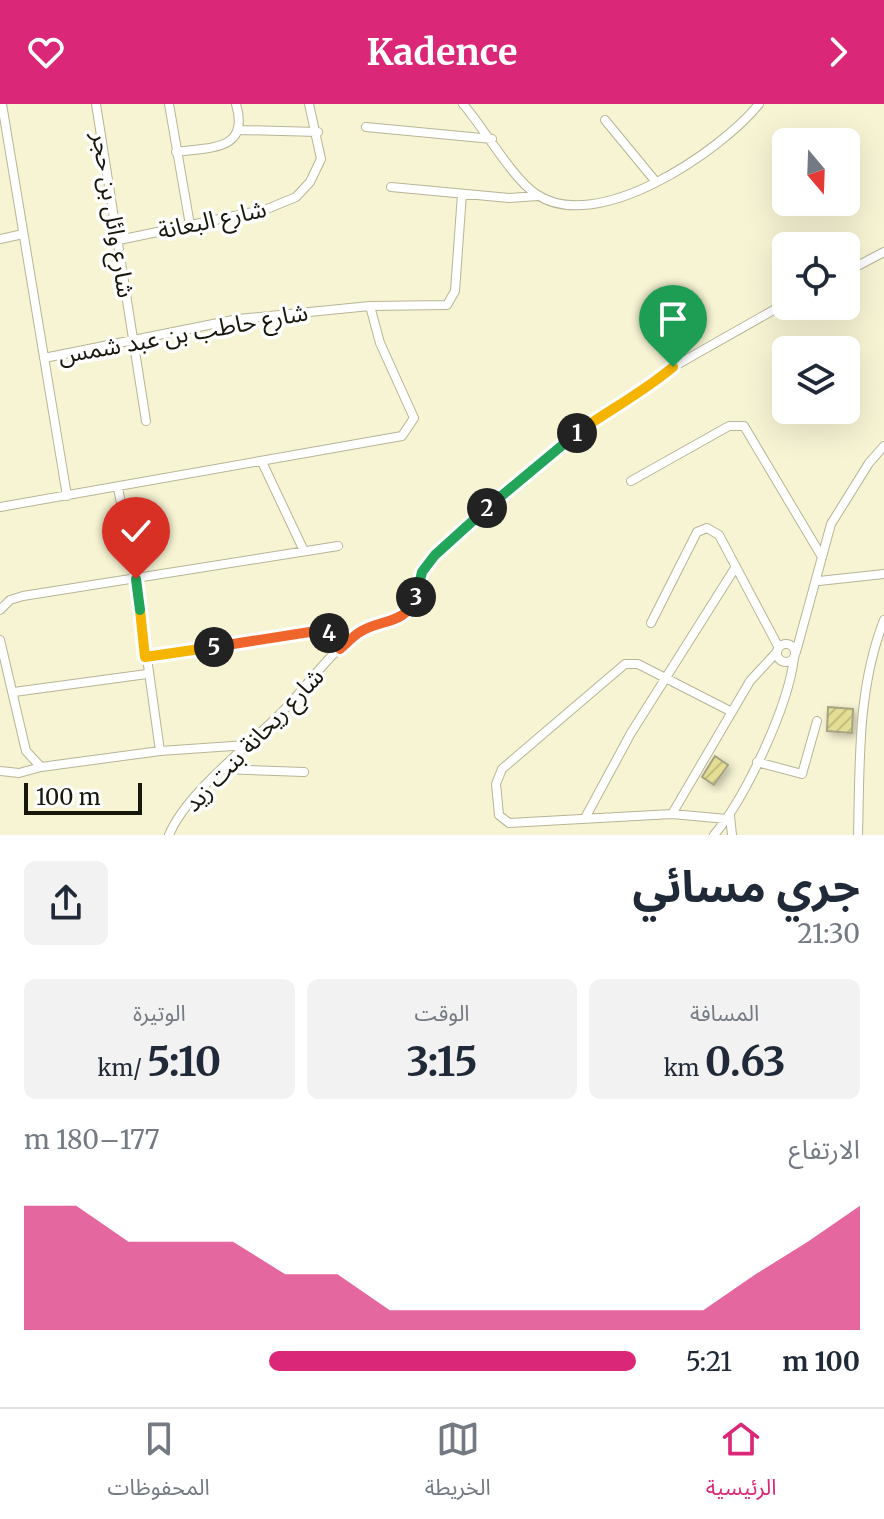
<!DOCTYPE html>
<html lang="ar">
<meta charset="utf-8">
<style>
:root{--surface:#fff;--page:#f2f2f3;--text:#1f2937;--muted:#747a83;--line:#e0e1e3;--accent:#db2777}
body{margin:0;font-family:Merriweather,"Noto Sans Arabic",serif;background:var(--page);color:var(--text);direction:rtl;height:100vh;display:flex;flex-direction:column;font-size:30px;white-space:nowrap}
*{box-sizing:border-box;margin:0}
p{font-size:26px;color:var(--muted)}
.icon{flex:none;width:44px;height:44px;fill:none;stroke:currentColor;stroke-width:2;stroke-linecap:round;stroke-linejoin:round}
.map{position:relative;height:731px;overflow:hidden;direction:ltr}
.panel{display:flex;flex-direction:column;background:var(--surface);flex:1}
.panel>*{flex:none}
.needle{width:52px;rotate:161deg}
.buttons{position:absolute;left:772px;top:24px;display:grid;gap:16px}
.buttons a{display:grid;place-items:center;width:88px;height:88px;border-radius:12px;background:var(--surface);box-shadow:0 8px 32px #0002;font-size:40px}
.scale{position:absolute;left:24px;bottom:20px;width:118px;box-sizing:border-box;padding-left:8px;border:4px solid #18170b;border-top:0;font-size:22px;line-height:28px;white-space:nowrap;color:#18170b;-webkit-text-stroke:6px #fff;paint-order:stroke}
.pin{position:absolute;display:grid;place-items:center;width:68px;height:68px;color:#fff;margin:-82px -34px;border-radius:50% 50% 50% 0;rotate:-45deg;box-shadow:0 0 8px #0007}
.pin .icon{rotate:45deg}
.km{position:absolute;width:40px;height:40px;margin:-20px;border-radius:50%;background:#222;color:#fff;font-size:22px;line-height:40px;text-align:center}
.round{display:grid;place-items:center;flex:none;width:84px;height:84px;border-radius:12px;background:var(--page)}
.summary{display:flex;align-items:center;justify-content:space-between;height:136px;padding:0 24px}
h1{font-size:44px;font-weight:700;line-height:60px}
.stats{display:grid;grid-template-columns:repeat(3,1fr);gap:12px;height:136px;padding:8px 24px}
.stats div{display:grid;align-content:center;border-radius:12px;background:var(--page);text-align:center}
.stats b{font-size:40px;font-weight:700}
.stats small{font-size:22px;font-weight:400}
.stats p{font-size:22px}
.chart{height:224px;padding:16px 24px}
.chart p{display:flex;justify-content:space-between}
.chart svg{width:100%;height:144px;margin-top:8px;fill:var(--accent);opacity:.7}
ul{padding:0 24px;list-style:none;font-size:26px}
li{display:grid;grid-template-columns:128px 96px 1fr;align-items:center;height:60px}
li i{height:20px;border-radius:10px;background:var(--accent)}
header{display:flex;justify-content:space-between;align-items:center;height:104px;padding:0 24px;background:var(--accent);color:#fff;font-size:36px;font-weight:700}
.menu{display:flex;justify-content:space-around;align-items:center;height:112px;border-top:2px solid var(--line);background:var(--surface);font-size:22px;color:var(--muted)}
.menu a{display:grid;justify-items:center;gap:4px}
.menu .selected{color:var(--accent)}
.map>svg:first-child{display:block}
.building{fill:url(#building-hatch);stroke:#a6a385;stroke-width:2;filter:url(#shadow)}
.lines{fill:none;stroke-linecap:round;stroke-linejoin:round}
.minor-casing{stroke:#b7b596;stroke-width:10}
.minor{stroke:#fff;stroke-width:8}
.split-1-casing{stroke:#fff;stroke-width:16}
.split-2-casing{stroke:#fff;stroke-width:16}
.split-3-casing{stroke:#fff;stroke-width:16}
.split-4-casing{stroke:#fff;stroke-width:16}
.split-5-casing{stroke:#fff;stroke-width:16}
.split-6-casing{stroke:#fff;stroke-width:16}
.split-7-casing{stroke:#fff;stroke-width:16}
.split-1{stroke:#f5b400;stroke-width:10}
.split-2{stroke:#22a559;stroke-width:10}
.split-3{stroke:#22a559;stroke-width:10}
.split-4{stroke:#f0652b;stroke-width:10}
.split-5{stroke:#f0652b;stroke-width:10}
.split-6{stroke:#f5b400;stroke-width:10}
.split-7{stroke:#22a559;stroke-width:10}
.labels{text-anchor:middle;stroke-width:7;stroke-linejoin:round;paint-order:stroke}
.street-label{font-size:24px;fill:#18170b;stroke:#fff}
</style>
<header><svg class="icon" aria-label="forward" viewBox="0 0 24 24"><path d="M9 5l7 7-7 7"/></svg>Kadence<svg class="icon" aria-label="heart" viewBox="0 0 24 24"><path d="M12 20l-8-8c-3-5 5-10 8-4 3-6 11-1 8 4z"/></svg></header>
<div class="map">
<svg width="884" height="731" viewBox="0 0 884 731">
<defs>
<pattern id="building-hatch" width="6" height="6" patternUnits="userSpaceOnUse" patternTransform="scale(2)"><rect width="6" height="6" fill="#e4dd94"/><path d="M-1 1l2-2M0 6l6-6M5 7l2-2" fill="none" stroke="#c3bd7e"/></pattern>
<filter id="shadow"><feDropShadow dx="3.5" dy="3.5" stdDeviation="4" flood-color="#0004"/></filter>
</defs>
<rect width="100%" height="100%" fill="#f7f4d4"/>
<path class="building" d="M828,603L853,605L852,629L827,627Z
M715,652L728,661L714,681L702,673Z"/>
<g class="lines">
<defs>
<path id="minor" d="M2,0L67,392
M96,0L146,317
M169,0L190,121
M463,0C484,24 512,74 536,90C597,132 721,47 759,0
M605,16L656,78
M366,23L492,35
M240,26L318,28
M176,48C211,43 250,47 236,0
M391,83L509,94L538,92
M0,135L23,130
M119,136L267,105L296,93L310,78L321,55L309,0
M846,168L884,148
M44,254L238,215L370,202L447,201L455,187L462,90
M262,358L304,447
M631,377L729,322H744L822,453
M118,384L136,475L160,647
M0,403L402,332L414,314L380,239L370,202
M819,477L884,470
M0,506L10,496L23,492L338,442
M651,519L697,428L707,424L719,431L778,542
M0,536L26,647L41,663L160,647L247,641
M777 549a9 9 0 1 1 18 0a9 9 0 1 1-18 0Z
M796,548L831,420L869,359L884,342
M145,553L316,527L329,529L340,545
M14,588L147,570
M732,608L638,560H625L502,665L496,680L499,711L509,719L672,710L750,577L776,549
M757,658L802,670L817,617
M222,665L304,668
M0,667L19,669L41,663
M672,710L727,715
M730,712L732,731
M585,714L631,629L735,464
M169,731C186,689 250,641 282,608C305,585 333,544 360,528C377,518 393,520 411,507L422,468L435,451L566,337L608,306L643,288L673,263L786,199
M714,731C746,693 788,603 794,554
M858,731C860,658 857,585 884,516"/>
</defs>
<use href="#minor" class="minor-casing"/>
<use href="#minor" class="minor"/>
</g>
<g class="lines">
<defs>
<path id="split-1" d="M577,329C609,306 642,289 673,263"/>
<path id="split-2" d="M487,404L577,329"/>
<path id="split-3" d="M416,493L422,468L435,451L487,404"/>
<path id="split-4" d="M329,529L340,545C346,540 353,532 360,528C382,514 404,522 416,493"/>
<path id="split-5" d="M214,543L316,527L329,529"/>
<path id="split-6" d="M140,506L145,553L214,543"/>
<path id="split-7" d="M136,475L140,506"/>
</defs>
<use href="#split-1" class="split-1-casing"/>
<use href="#split-2" class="split-2-casing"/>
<use href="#split-3" class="split-3-casing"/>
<use href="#split-4" class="split-4-casing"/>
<use href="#split-5" class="split-5-casing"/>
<use href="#split-6" class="split-6-casing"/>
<use href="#split-7" class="split-7-casing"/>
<use href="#split-1" class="split-1"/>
<use href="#split-2" class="split-2"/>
<use href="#split-3" class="split-3"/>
<use href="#split-4" class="split-4"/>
<use href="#split-5" class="split-5"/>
<use href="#split-6" class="split-6"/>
<use href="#split-7" class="split-7"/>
</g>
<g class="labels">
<g class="street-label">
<text transform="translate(113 111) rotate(81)" y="8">شارع وائل بن حجر</text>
<text transform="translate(212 116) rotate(-12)" y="8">شارع البعانة</text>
<text transform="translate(183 230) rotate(-10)" y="8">شارع حاطب بن عبد شمس</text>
<text transform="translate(254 636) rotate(-46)" y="8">شارع ريحانة بنت زيد</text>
</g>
</g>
</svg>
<div class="buttons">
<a><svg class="needle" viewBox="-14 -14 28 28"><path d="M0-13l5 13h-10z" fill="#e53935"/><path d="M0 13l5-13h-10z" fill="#747a83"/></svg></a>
<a><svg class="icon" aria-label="locate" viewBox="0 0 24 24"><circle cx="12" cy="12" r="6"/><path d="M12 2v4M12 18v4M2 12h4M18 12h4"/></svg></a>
<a><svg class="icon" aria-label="layers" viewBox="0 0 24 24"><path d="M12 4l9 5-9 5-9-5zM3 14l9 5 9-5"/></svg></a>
</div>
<div class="scale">100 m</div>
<div class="pin" style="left:673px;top:263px;background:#1e9e55"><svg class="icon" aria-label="arrive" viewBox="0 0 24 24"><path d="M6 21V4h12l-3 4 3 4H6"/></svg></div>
<div class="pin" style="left:136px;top:475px;background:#d93025"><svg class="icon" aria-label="check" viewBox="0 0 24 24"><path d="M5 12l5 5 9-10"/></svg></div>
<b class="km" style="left:577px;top:329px">1</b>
<b class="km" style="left:487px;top:404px">2</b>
<b class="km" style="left:416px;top:493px">3</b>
<b class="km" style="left:329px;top:529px">4</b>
<b class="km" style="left:214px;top:543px">5</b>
</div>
<section class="panel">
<div class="summary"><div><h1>جري مسائي</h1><p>21:30</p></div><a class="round"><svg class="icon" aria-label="share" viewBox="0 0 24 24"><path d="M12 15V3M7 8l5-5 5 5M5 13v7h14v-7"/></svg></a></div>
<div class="stats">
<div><p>المسافة</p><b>0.63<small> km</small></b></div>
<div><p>الوقت</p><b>3:15</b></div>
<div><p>الوتيرة</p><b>5:10<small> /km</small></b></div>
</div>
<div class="chart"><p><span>الارتفاع</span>177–180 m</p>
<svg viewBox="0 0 160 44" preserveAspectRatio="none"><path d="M0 44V6L10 6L20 17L30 17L40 17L50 27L60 27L70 38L80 38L90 38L100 38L110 38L120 38L130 38L140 27L150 17L160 6V44z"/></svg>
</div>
<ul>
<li><b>100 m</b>5:21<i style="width:60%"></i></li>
</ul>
</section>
<nav class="menu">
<a class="selected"><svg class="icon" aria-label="home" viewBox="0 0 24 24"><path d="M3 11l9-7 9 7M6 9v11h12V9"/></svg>الرئيسية</a>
<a><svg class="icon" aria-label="map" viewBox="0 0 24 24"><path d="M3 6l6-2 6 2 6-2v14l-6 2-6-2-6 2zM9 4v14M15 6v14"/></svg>الخريطة</a>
<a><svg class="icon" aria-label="saved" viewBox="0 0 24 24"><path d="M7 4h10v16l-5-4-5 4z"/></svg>المحفوظات</a>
</nav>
